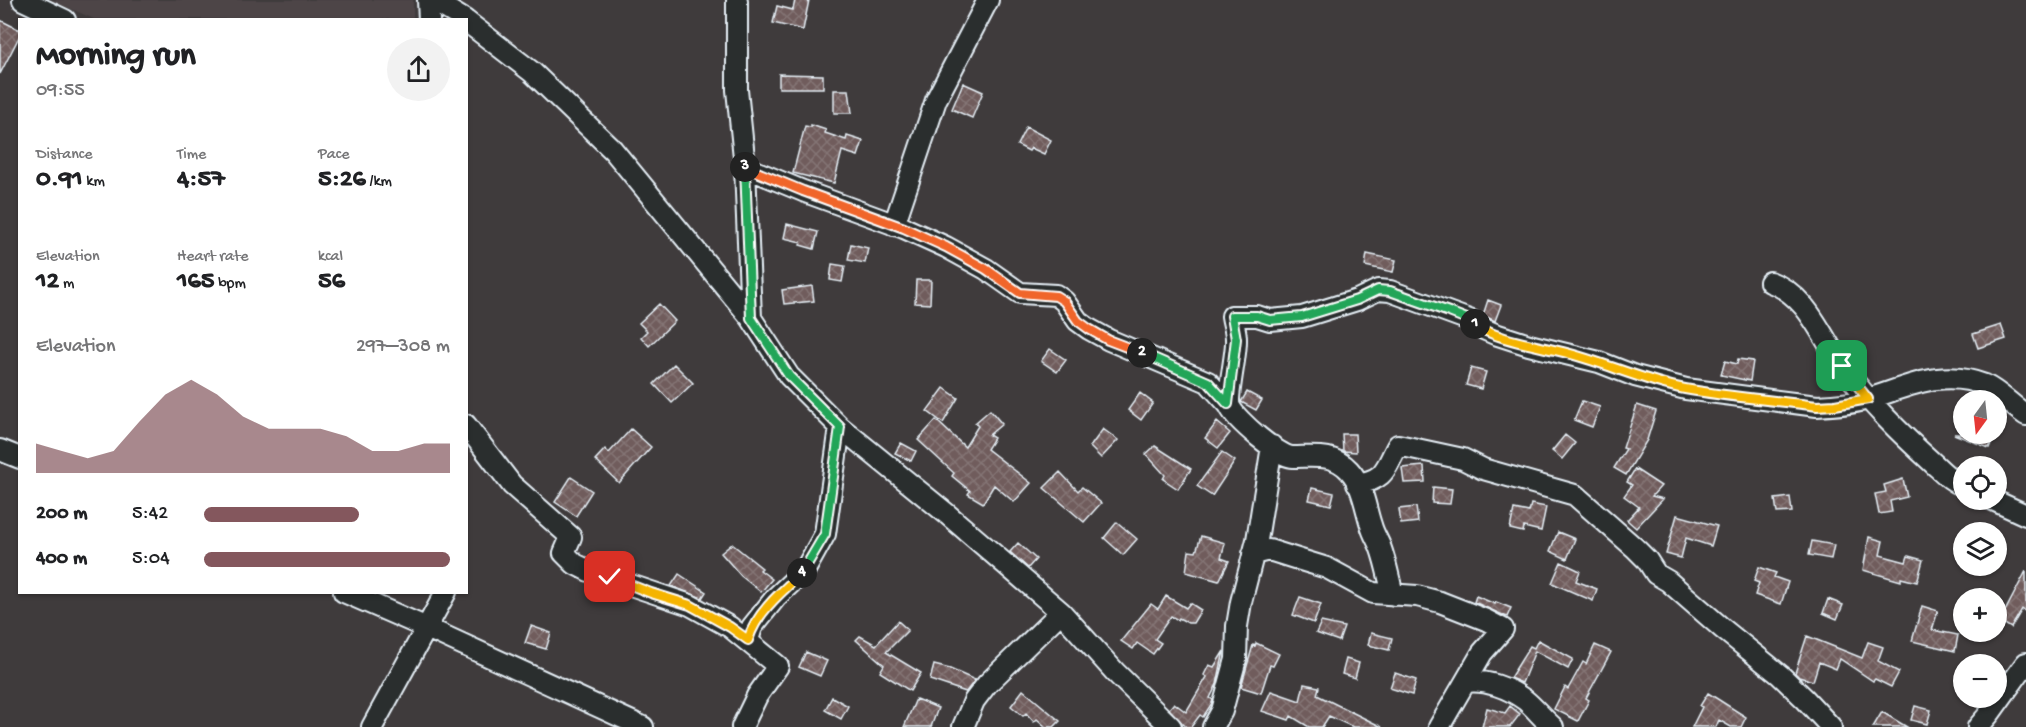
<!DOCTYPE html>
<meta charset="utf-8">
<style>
:root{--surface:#fff;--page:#f2f2f2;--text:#202124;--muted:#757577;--accent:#84575d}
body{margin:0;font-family:"Gochi Hand",sans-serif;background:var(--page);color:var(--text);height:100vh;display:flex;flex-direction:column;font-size:22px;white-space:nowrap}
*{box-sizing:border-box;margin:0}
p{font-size:20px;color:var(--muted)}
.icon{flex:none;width:33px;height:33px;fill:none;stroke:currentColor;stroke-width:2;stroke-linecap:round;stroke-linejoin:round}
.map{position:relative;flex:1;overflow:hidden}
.panel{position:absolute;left:18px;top:18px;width:450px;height:576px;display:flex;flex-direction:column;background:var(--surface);border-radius:0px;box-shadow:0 2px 4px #0004}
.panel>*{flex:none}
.needle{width:39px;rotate:195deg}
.tools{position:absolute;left:1953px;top:390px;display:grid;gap:12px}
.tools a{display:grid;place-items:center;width:54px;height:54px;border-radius:50%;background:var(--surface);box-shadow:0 2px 4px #0004;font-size:30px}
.pin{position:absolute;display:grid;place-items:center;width:51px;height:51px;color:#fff;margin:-26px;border-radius:12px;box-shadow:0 3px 9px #0006}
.km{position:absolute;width:30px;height:30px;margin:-15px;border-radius:50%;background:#222;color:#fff;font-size:16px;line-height:30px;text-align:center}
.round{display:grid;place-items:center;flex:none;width:63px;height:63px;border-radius:32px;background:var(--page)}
.headline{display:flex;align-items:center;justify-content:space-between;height:102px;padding:0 18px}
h1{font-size:33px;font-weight:800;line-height:45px}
.stats{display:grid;grid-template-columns:repeat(3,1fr);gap:9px;height:102px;padding:6px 18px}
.stats div{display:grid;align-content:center}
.stats b{font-size:26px;font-weight:800}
.stats small{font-size:16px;font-weight:400}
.stats p{font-size:16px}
.chart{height:168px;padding:12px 18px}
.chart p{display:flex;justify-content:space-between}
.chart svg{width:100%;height:108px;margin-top:6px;fill:var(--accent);opacity:.7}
ul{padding:0 18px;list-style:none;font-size:20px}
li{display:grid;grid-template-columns:96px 72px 1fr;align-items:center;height:45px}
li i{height:15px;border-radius:8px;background:var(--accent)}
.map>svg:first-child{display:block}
.built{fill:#4d4546}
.building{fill:url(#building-cross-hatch);stroke:#e8f1f8;stroke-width:1.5}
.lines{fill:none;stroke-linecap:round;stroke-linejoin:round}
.minor-casing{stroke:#e8f1f8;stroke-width:24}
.minor{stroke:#2a2d2e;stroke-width:20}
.split-1-casing{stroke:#fff;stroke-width:12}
.split-2-casing{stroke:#fff;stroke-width:12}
.split-3-casing{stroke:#fff;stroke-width:12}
.split-4-casing{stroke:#fff;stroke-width:12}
.split-5-casing{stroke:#fff;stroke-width:12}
.split-1{stroke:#f5b400;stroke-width:8}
.split-2{stroke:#22a559;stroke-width:8}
.split-3{stroke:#f0652b;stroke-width:8}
.split-4{stroke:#22a559;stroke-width:8}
.split-5{stroke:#f5b400;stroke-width:8}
</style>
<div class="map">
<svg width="2026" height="727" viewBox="0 0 2026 727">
<defs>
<pattern id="building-cross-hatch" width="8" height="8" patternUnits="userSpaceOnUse" patternTransform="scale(1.5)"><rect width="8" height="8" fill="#6f5c5c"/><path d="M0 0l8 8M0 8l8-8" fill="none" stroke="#847474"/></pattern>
</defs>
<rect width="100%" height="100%" fill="#3f3b3c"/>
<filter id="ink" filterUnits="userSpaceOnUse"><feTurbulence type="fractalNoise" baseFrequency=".0167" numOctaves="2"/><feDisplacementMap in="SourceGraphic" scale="12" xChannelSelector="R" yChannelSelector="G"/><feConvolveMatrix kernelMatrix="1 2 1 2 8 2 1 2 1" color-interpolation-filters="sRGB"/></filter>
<g filter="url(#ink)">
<path class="built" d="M51,0H413V19H94Z"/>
<path class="building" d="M795,0H809L803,30L773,23L777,6L793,10Z
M0,20L20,30V35L0,74Z
M779,74L823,75V88H779Z
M963,83L983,92L972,118L952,109Z
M834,90H849L852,113H834Z
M811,125L826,130L825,133L846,140L847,136L863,141L858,156L842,151L834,183L793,173L805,126L811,127Z
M1026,127L1051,140L1044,154L1031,148L1029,151L1017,145Z
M787,224L818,232L814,249L800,245L801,242L784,238Z
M851,244L868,248L865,263L848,260Z
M1367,254L1396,260L1393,272L1365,266Z
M832,264L845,266L842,282L830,280Z
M916,280H931L930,304L915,303Z
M812,286L814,301L784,304L782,290Z
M1488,300L1501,305L1495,321L1483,315Z
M659,304L675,321L649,346L641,337L647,331L639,323Z
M2001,325L2006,339L1978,348L1973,334Z
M1050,349L1066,360L1057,372L1041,361Z
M1738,359L1753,361L1750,381L1721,375L1725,361L1737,364Z
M674,364L693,383L672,403L654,384Z
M1471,368L1486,372L1481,389L1466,385Z
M944,388L958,398L943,423L927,411Z
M1247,392L1262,400L1256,410L1241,402Z
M1140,393L1153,403L1141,420L1128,410Z
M1582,401L1600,407L1592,427L1574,420Z
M1637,405L1656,411L1647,440L1626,475L1614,468L1626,449L1623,448Z
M990,410L1002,424L989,435L994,438L987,449L1031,483L1014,502L994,485L983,503L968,494L970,491L952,476L954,473L918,440L936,420L965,447L978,426L975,423Z
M1217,422L1230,433L1218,448L1205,438Z
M631,429L651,447L619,483L595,460L605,449L609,453Z
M1103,429L1118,440L1101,458L1090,447Z
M1342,434H1355L1356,452L1343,451Z
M1954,434H1995L1989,448Z
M1565,435L1575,443L1562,459L1552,451Z
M901,443L916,451L911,461L895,453Z
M1155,446L1191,469L1178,489L1163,479L1165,475L1146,454Z
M1222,452L1235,461L1212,496L1197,486Z
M1424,466L1425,482L1404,483L1402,468Z
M1635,469L1661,486L1652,496L1663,499L1636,528L1627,520L1639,507L1624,496L1632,485L1627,482Z
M1060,472L1078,491L1082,487L1101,503L1084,522L1044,488Z
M571,477L592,491L576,516L555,502Z
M1903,479L1907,497L1890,501L1892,512L1879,514L1875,494L1886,492L1884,485Z
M1433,487L1452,489L1450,504L1432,503Z
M1312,488L1334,493L1331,505L1309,500Z
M1790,497L1792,512L1777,513L1775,499Z
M1531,504L1546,507L1541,531L1524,527L1523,532L1510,529L1514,509L1529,512Z
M1416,507L1418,522L1401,524L1399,509Z
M1677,515L1717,526L1711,546L1686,538L1681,558L1666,554Z
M1117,522L1137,539L1123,555L1104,538Z
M1558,532L1575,539L1567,559L1550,551Z
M1201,536L1225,543L1221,558L1229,561L1219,581L1186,572L1189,551L1196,552Z
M1869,537L1883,541L1880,555L1906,562L1908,556L1923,560L1917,582L1901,578V581L1863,570Z
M1812,541L1834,545L1831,559L1809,555Z
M1018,543L1036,559L1028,568L1010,552Z
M732,544L762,568L760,570L772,579L761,592L741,576L721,553Z
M1561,562L1580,571L1576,581L1597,589L1593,601L1552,583Z
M1759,567L1776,573L1774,577L1788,582L1781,604L1755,595L1759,583L1754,581Z
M2026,571V612L2022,609L2011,628L2000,621Z
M679,574L706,592L702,598L671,586Z
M1166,596L1186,608L1190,603L1201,610L1193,623H1188L1179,618L1178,620L1171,616L1155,639L1161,643L1153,654L1137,643L1133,649L1121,641L1151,604L1158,609Z
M1476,596L1495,604L1496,602L1511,608L1507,617L1474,602Z
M1300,597L1321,604L1314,623L1293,615Z
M1828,599L1843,605L1837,619L1823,613Z
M1922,606L1938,611L1932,630L1958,635L1955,651L1912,641Z
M898,621L908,630L886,652L921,673L910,691L880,672L884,665L856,640L860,636L876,645Z
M1321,622L1344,627L1339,641L1316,633Z
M531,626L551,633L546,649L525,643Z
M1371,633L1392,638L1389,650L1368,645Z
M1807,636L1862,658L1868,642L1883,647L1878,661L1899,672L1891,687L1875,679L1873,681L1840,659L1836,669L1819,662L1813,681L1799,677L1795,673Z
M1538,640L1573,659L1568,669L1535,651L1522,683L1510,678L1530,646L1534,648Z
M1256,643L1279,654L1273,666L1270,665L1261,693L1241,687L1253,645L1255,646Z
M1595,645L1611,652L1586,698L1589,700L1578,721L1554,709L1565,687L1568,689L1583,662L1586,664Z
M1224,651L1217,684L1210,698L1213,700L1212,703L1203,717L1200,715L1191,727H1186L1169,709L1174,703L1186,712L1207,677L1204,675L1209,665L1214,667Z
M806,652L827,661L820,676L799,667Z
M1346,659L1359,663L1355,678L1342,674Z
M934,665L950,669L975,680L966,692L930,680Z
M1395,673L1416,680L1412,695L1390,688Z
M1304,684L1319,687L1317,695L1382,727H1353L1329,716L1322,727H1309L1291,716L1289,720L1262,711L1271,691L1300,701Z
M1023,690L1060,721L1054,727H1046L1037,719L1034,722L1026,713L1023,716L1011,706Z
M1708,693L1746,717L1741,727H1731L1719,720L1716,727H1692L1702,707L1700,706Z
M832,697L848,706L841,719L825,710Z
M916,699L938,708L931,727H904Z
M1510,706L1520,714L1510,727H1482L1487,708L1505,713Z
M1915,706L1931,710L1927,724L1911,720Z
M1882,712L1907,727H1873Z"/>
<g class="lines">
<defs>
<path id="minor" d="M23,0L65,20
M428,0L429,20
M432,0L465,20
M737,0V90L745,167L751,318L789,376L840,427L947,514L1061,612L1115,672L1171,727
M466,21L532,72L613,150L751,318
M745,167L803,191L904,228L946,247L986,269L1020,293L1056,295L1064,301L1078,321L1089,329L1109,340L1208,382L1228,404
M894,225L936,100L988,0
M1770,282C1809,296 1821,337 1843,367C1870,404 1901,434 1934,464C1944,473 1951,481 1964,486
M466,425L512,485L571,537L564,553L575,564L589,571L690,605L730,627L778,666L757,696L742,727
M0,450L20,458
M1357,484C1387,479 1385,468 1398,445L1463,459L1483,469L1575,495L1635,548L1647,560L1656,574L1668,581L1723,629L1780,675L1805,699L1831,727
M1993,500L2026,515
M1253,554L1269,550L1304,561L1327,568L1373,593L1417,596L1440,602L1486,620L1503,629L1482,653L1439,727
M344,592L427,628L643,727
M1393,595C1389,579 1386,562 1380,546C1377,539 1373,533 1371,525C1365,507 1363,485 1349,470C1333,453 1314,457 1293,457C1279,457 1236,420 1230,407C1226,397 1237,354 1236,339C1236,331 1233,323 1232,316H1257L1270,320L1302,317L1357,300L1378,290L1390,291L1472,321L1479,327L1495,334L1529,345L1599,362L1635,376L1686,389L1817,406C1834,405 1851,404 1868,399C1908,387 1941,368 1985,385C2000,392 2012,406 2026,415
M748,640L752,627L776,597L805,570L825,534L840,427
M1466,682C1485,679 1509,688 1525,700C1535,708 1543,719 1553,727
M372,727L446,592
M963,727L974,701L987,684L1061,612
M1213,727L1222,711L1236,659L1237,626L1241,602L1257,540L1272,446
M1978,727L1990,713L2026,663"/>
</defs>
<use href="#minor" class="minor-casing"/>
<use href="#minor" class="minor"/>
</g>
</g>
<g class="lines" filter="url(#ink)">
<defs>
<path id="split-1" d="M1475,324C1492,339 1540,346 1563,352C1604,362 1643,381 1685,389C1728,397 1774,400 1817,406L1835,405L1868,399L1842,366"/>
<path id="split-2" d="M1142,353L1208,382L1228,404L1236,339L1232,316H1257L1270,320L1302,317L1357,300L1378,290L1390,291L1449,312L1472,321L1475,324"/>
<path id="split-3" d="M745,167L803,191L904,228L946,247L986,269L1020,293L1056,296L1064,301L1078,321L1089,329L1108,340L1142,353"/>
<path id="split-4" d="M745,167L751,318L789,376L840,427L825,534L802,573"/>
<path id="split-5" d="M610,577L651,593L690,605L730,627L748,640C756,613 781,592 802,573"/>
</defs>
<use href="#split-1" class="split-1-casing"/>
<use href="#split-2" class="split-2-casing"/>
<use href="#split-3" class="split-3-casing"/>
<use href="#split-4" class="split-4-casing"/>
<use href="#split-5" class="split-5-casing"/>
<use href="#split-1" class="split-1"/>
<use href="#split-2" class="split-2"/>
<use href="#split-3" class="split-3"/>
<use href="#split-4" class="split-4"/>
<use href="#split-5" class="split-5"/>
</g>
</svg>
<div class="tools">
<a><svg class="needle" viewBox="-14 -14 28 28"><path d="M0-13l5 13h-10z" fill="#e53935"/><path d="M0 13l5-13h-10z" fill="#757577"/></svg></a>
<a><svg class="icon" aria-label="locate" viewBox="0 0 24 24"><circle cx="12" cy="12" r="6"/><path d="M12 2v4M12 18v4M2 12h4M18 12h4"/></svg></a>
<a><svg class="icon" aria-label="layers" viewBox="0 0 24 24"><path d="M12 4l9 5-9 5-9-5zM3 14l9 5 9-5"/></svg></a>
<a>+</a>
<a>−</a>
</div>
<div class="pin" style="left:1842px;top:366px;background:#1e9e55"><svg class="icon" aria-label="arrive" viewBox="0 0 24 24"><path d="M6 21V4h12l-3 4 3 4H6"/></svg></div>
<div class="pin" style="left:610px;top:577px;background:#d93025"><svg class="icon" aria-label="check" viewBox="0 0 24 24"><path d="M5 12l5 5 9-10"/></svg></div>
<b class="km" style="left:1475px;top:324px">1</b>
<b class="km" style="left:1142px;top:353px">2</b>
<b class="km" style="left:745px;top:167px">3</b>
<b class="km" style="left:802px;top:573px">4</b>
<section class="panel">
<div class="headline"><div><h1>Morning run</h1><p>09:55</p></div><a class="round"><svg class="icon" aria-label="share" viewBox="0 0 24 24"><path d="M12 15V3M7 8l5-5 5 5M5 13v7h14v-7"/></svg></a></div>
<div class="stats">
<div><p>Distance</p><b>0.91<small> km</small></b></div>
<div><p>Time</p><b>4:57</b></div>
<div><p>Pace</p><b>5:26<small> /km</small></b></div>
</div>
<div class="stats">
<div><p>Elevation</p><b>12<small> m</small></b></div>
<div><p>Heart rate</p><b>165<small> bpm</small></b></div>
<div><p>kcal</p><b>56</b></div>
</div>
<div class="chart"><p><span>Elevation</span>297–308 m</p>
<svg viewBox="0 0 160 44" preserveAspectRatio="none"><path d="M0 44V32L10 35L20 38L30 35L40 23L50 12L60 6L70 12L80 21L90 26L100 26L110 26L120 29L130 35L140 35L150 32L160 32V44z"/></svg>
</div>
<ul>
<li><b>200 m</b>5:42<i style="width:63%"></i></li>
<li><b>400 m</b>5:04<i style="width:100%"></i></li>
</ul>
</section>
</div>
